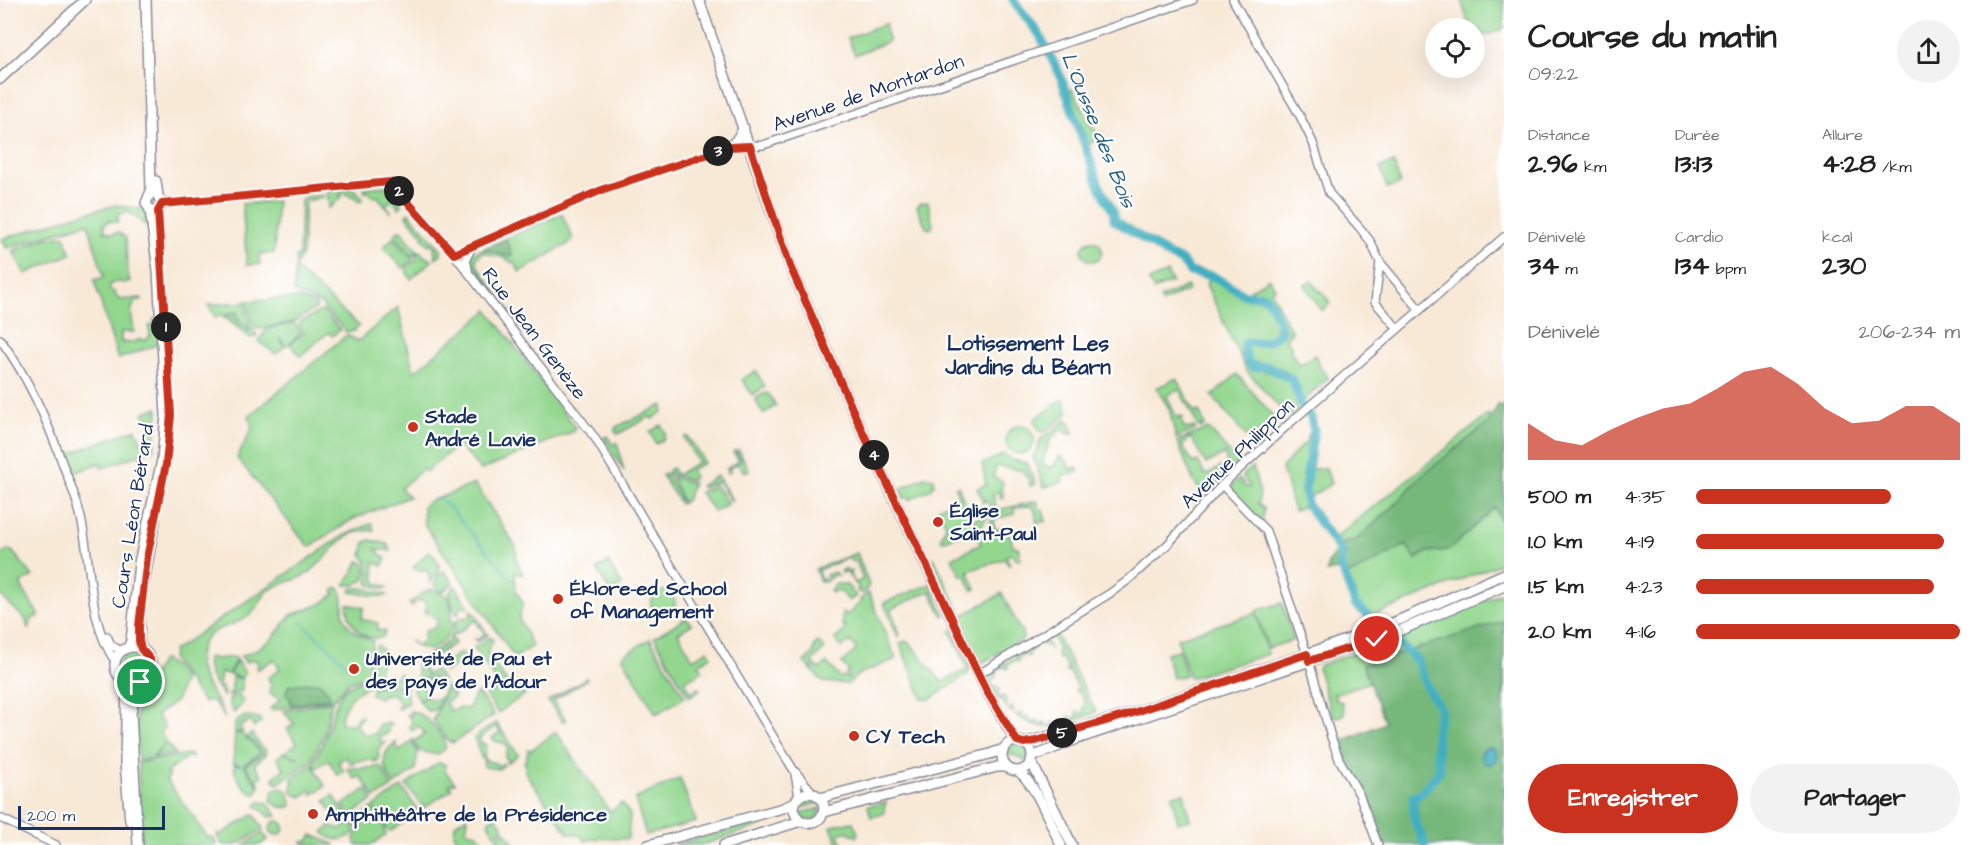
<!DOCTYPE html>
<html lang="fr">
<meta charset="utf-8">
<style>
:root{--surface:#fff;--page:#f2f2f2;--text:#222;--muted:#767676;--accent:#c8321e}
body{margin:0;font-family:"Architects Daughter",sans-serif;background:var(--page);color:var(--text);height:100vh;display:flex;flex-direction:column;font-size:22px;white-space:nowrap}
*{box-sizing:border-box;margin:0}
p{font-size:20px;color:var(--muted)}
.icon{flex:none;width:33px;height:33px;fill:none;stroke:currentColor;stroke-width:2;stroke-linecap:round;stroke-linejoin:round}
.map{position:relative;flex:1;overflow:hidden}
.sheet{display:flex;flex-direction:column;background:var(--surface);width:480px}
.sheet>*{flex:none}
.tools{position:absolute;left:1425px;top:18px;display:grid;gap:12px}
.tools a{display:grid;place-items:center;width:60px;height:60px;border-radius:50%;background:var(--surface);box-shadow:0 6px 24px #0002;font-size:30px}
.scale{position:absolute;left:18px;bottom:15px;width:147px;box-sizing:border-box;padding-left:6px;border:3px solid #1b2f5e;border-top:0;font-size:16px;line-height:21px;white-space:nowrap;color:#1b2f5e;-webkit-text-stroke:4px #fff;paint-order:stroke}
.pin{position:absolute;display:grid;place-items:center;width:51px;height:51px;color:#fff;margin:-26px;border:3px solid #fff;border-radius:50%;box-shadow:0 2px 6px #0007}
.km{position:absolute;width:30px;height:30px;margin:-15px;border-radius:50%;background:#222;color:#fff;font-size:16px;line-height:30px;text-align:center}
.round{display:grid;place-items:center;flex:none;width:63px;height:63px;border-radius:32px;background:var(--page)}
.overview{display:flex;align-items:center;justify-content:space-between;height:102px;padding:0 24px}
h1{font-size:33px;font-weight:800;line-height:45px}
.metrics{display:grid;grid-template-columns:repeat(3,1fr);gap:9px;height:102px;padding:6px 24px}
.metrics div{display:grid;align-content:center}
.metrics b{font-size:26px;font-weight:800}
.metrics small{font-size:16px;font-weight:400}
.metrics p{font-size:16px}
.chart{height:168px;padding:12px 24px}
.chart p{display:flex;justify-content:space-between}
.chart svg{width:100%;height:108px;margin-top:6px;fill:var(--accent);opacity:.7}
.button{display:flex;gap:12px;margin-top:auto;padding:12px 24px}
.button a{flex:1;height:69px;border-radius:36px;background:var(--accent);color:#fff;font-size:24px;font-weight:800;line-height:69px;text-align:center}
.button a+a{background:var(--page);color:var(--text)}
ul{padding:0 24px;list-style:none;font-size:20px}
li{display:grid;grid-template-columns:96px 72px 1fr;align-items:center;height:45px}
li i{height:15px;border-radius:8px;background:var(--accent)}
main{display:flex;flex:1;min-height:0}
.map>svg:first-child{display:block}
.green{fill:#93d78f;stroke:#578376;stroke-width:1.5;fill-rule:evenodd}
.forest{fill:#76b87a;stroke:#48746c;stroke-width:1.5}
.water{fill:#41aec0;stroke:#2e6e8f;stroke-width:1.5}
.lines{fill:none;stroke-linecap:round;stroke-linejoin:round}
.stream{stroke:#41aec0;stroke-width:1.5}
.river{stroke:#41aec0;stroke-width:9}
.minor-casing{stroke:#8a8c9a;stroke-width:10}
.major-casing{stroke:#8a8c9a;stroke-width:12}
.minor{stroke:#fff;stroke-width:7}
.major{stroke:#fff;stroke-width:9}
.route-casing{stroke:#fff;stroke-width:12}
.route{stroke:#c8321e;stroke-width:8}
.poi-dot{fill:#c8321e;stroke:#fff;stroke-width:2}
.labels{text-anchor:middle;stroke-width:4.5;stroke-linejoin:round;paint-order:stroke}
.street-label{font-size:20px;fill:#1b2f5e;stroke:#fff}
.poi-label{font-size:20px;font-weight:bold;fill:#1b2f5e;stroke:#fff;text-anchor:start}
.water-label{font-size:21px;font-style:italic;fill:#2a6285;stroke:#fff}
.neighbourhood-label{font-size:21px;font-weight:bold;fill:#1b2f5e;stroke:#fff}
</style>
<main>
<div class="map">
<svg width="1504" height="845" viewBox="0 0 1504 845">
<rect width="100%" height="100%" fill="#fff"/>
<filter id="ink" filterUnits="userSpaceOnUse"><feTurbulence type="fractalNoise" baseFrequency=".0167" numOctaves="2"/><feDisplacementMap in="SourceGraphic" scale="12" xChannelSelector="R" yChannelSelector="G"/><feConvolveMatrix kernelMatrix="1 2 1 2 8 2 1 2 1" color-interpolation-filters="sRGB"/></filter>
<filter id="wash" filterUnits="userSpaceOnUse"><feTurbulence type="fractalNoise" baseFrequency=".008" numOctaves="4" result="noise"/><feDisplacementMap in="SourceGraphic" scale="24" xChannelSelector="R" yChannelSelector="G"/><feGaussianBlur stdDeviation="1.35" result="paint"/><feColorMatrix in="noise" values="0 0 0 0 0 0 0 0 0 0 0 0 0 0 0 0 0 1.4 0 .05"/><feComposite in="paint" operator="in"/></filter>
<g filter="url(#wash)">
<rect width="100%" height="100%" fill="#f8e9d7"/>
<path class="green" d="M1461,0H1504V29L1482,36L1480,30L1475,32L1474,28H1470Z
M886,23V33L889,41L855,55L848,38Z
M1072,89L1099,138L1088,144L1067,91Z
M1394,163L1400,184L1387,188L1380,167Z
M386,186L402,205L399,208L391,200L386,205L392,213L377,196L373,197L368,191L366,193L364,191V188Z
M355,189L363,199L359,202L354,197L341,193L340,194L342,197L329,208L327,191Z
M323,195V198L305,201L302,254L295,268L359,326L354,330L355,331L346,332L321,304L294,292L296,257L299,255L301,200L305,197Z
M277,201L274,253L259,254L260,264L247,265L242,204Z
M928,202L933,226L930,229L926,227L917,207L920,203Z
M116,205L141,209L147,213V225H145L132,214L130,215L129,212L119,213L118,222L109,221L104,224L105,232H109L111,234L118,232L126,238L127,269L130,282L121,283L120,281L110,284V291L115,292V295L120,300L141,298L142,300L137,301C127,310 133,320 134,332H121V342L130,343L141,339L145,341L150,336L149,326L154,325V318L158,326L159,344L118,359L94,280L104,277L88,223L7,248L2,239L77,215Z
M408,212L441,249V254L436,258L434,250L435,248L431,243L429,245L422,238L424,236L406,216Z
M562,214L573,239C567,248 557,248 549,255C539,262 530,266 519,272L515,264L504,258L483,252L476,259L477,265L525,333L469,259L471,254L478,251Z
M400,230L418,251L413,256L394,235Z
M62,235L65,236L71,254L25,274L13,251L38,241Z
M393,238L413,259L403,268L383,247Z
M1082 251a10 10 0 1 1 20 0a10 10 0 1 1-20 0Z
M420,251L425,257L433,260L411,279L407,273L406,268L417,259L416,255Z
M1167,272L1172,282L1154,290L1149,281Z
M1210,278C1225,287 1241,300 1259,298L1269,305L1277,323L1275,326L1277,332L1264,340L1247,339L1241,343C1236,374 1272,368 1291,381L1300,408L1288,417L1246,370L1206,284Z
M1269,278L1275,288L1271,291L1292,332L1286,337L1292,348L1290,350L1299,365L1315,355L1321,370L1325,372L1328,378L1303,401C1294,368 1282,367 1251,361L1246,346L1248,345C1262,346 1279,344 1285,329L1272,300L1263,293H1246Z
M1311,281L1320,292L1322,291L1330,303L1324,310H1321L1305,285Z
M1187,286L1189,290L1162,302L1160,298Z
M298,298L316,304V308L296,321L261,329H258L251,319L247,301Z
M245,302L247,315L257,336L250,338L244,333L249,331L240,324L236,312L223,316L220,314L216,318L208,305Z
M398,307L414,372L488,310L575,427L574,431L481,470L456,442L449,447L452,450L426,472L423,469L401,488L409,497L353,519L309,547L237,458L252,428L249,416L347,335L358,341Z
M321,311H324L340,330L332,336L329,332L300,356L290,344L304,333L299,326L301,322Z
M294,323L301,333L286,346L279,338L284,347L276,354L258,341L267,329Z
M756,371L765,387L752,395L742,379Z
M1237,374L1278,422L1252,443L1212,396Z
M1177,378L1195,413L1199,411L1205,425L1201,428L1198,426L1180,391L1176,390L1167,396L1177,418L1182,416L1183,418L1181,420L1185,429L1195,427V430L1176,438L1169,408L1156,388Z
M765,393L769,394L776,406L763,414L755,399Z
M1061,400H1064L1068,414L1044,432H1041L1034,422L1035,419Z
M663,405V411L653,419L649,417L618,434L615,431L616,427Z
M156,408L158,409L155,449L102,468L100,463L71,474L64,456L136,429L141,442L153,438L150,431L154,427L155,423L151,418H146L143,413Z
M1489,414L1492,418L1489,423L1421,476L1397,503L1356,540L1341,544L1336,537Z
M1066,420L1070,423L1073,433L1069,434L1062,430L1057,432L1056,437L1052,436L1042,463L1052,469L1060,456L1067,461L1069,469L1077,467L1078,472L1062,477L1063,482L1044,487L1033,457L1038,449L1040,440Z
M661,425L666,433L662,441L656,444L650,432Z
M1006 440a14 14 0 1 1 28 0a14 14 0 1 1-28 0Z
M1207,429L1211,431L1239,464L1204,496L1193,480L1177,441ZM1191,438L1206,464L1225,454L1227,465L1205,475L1198,461L1193,463L1183,447V444L1187,442V439Z
M1310,432L1301,491L1304,505L1302,508L1294,511L1282,468L1302,445L1304,446Z
M607,436L613,445L617,442L624,471L603,438Z
M687,436L702,457L701,458L704,463L691,470L694,478L691,480L670,474L668,470L672,468L677,475L698,462L684,438Z
M739,450L749,470L744,472L739,464L729,468L730,472L728,473L726,469L739,461L733,452L735,451L742,461L736,451Z
M1004,454L1013,460L1027,463L1036,484L1030,486L1029,478L1024,475L1025,471L996,466L993,477L1003,482L1001,488L1004,498L1001,499L999,492L993,493L996,508L991,509L981,528L984,533L988,535L993,531L992,525L990,522L994,511L1037,501L1040,510H1043L1046,521L1037,523L1035,511L1032,506L1014,508L1015,514L995,519L994,524L995,530L1008,527L1013,546L1018,547L1021,559H1016L1011,554L1006,556L1010,564L1009,565L1004,559L968,571L976,589L972,590L965,575L961,576L952,558L981,544L975,533L971,530L942,541L941,538L946,525L938,508L959,498L955,488L958,486L972,520L986,515L991,508L987,501L981,503L984,500L977,489L986,484L982,464Z
M1253,467L1260,493L1258,504L1264,508L1262,523L1229,488L1239,479L1247,488L1250,487L1242,476Z
M1326,468L1331,484L1310,497L1309,500L1307,491L1310,469Z
M667,473L682,503L680,504L662,475Z
M717,476L733,501H730L719,482L702,488L700,486Z
M672,477L693,483L687,499L683,503Z
M925,477H929L934,479V484L931,489L909,500L908,497L904,498L900,489Z
M475,484L516,547L517,561L523,574L515,573L516,591L523,603L519,618L532,646L515,658L424,524L423,506L430,501Z
M716,486L728,504L714,512L700,492Z
M1495,507L1504,530V562L1365,619L1347,576L1406,545L1427,552L1449,550Z
M372,523L374,531C341,526 330,559 307,574C294,582 278,582 266,593C260,600 257,609 250,615C234,629 210,624 201,647C191,675 217,694 225,718L213,701L211,702L208,700L204,703L172,659L173,651L343,536Z
M370,540L387,544L391,551L375,549L386,559L382,566L374,562L375,582L387,587L383,589L369,585L367,562L362,555L365,542Z
M7,550L12,551L33,576L20,584L39,616L33,618L28,628L26,620L0,595V556Z
M429,551C441,562 444,573 429,583L430,577L425,569L421,571L413,568Z
M857,553L869,585L864,593L858,592L857,590L859,588L845,571L842,574L840,571L847,568L845,570L847,572L851,571L850,576L856,583L863,579L856,561L852,562L849,558L818,570L821,580L823,578L826,581L828,579L826,575L834,572L839,576L835,574L825,582H820L815,569Z
M934,558L956,604L954,612L928,559Z
M359,561C367,563 366,573 364,580L354,585H345Z
M608,562L622,585L610,592L597,569Z
M442,571H444L453,583L443,592L436,589L434,585Z
M836,584L847,585L856,596L849,601L841,592L834,591L832,593L830,590Z
M930,584L945,615L943,616L930,591L891,609L900,636L898,637L884,603Z
M455,586L469,607L465,608L463,606L459,609L458,615L453,609L449,593Z
M338,587C344,596 343,600 343,611C344,628 359,635 373,641L367,677L350,681L334,699L272,710L270,708L281,700L269,693L271,685L268,678L280,669L274,659L257,670L258,661L250,660L246,663L241,656L254,651L271,640L291,615L321,604L335,594L333,591Z
M353,588H363L387,595L381,597L350,592Z
M429,589L448,596L452,613L450,620L454,622L446,639L431,650L417,647L409,640L416,645L423,642L425,631L436,627L437,620L428,612L425,613L427,605L422,600L414,603L412,607L409,603Z
M651 603a12 12 0 1 1 24 0a12 12 0 1 1-24 0Z
M1504,592V696L1363,665L1370,682L1334,694L1336,700L1342,702L1344,714L1338,717L1332,716L1318,669L1320,665L1392,639Z
M869,593L896,659L859,674L848,684L823,682L804,662L813,653L814,646L818,642L825,649L812,661L815,665L811,668L812,670L817,667L819,669L827,663L841,678L844,676L847,679L849,678L846,674L849,671L842,663L857,649L850,641L842,648L835,639L844,631L845,625H842V613L844,612L847,615L862,601L860,599Z
M1002,593L1019,628L1022,630L1023,639L984,662L977,659L958,620L962,616Z
M1282,603L1294,640L1268,648L1256,611Z
M347,604L364,607L361,619L378,623L377,630L385,631L383,637C362,643 347,622 347,604Z
M472,610L488,635L477,642L474,638L477,640L485,634L475,620L458,633L451,636L455,643L421,665L427,675L435,670L440,676L417,679V663L449,641L457,620L464,617L466,619L471,615L470,612Z
M1256,613L1268,654L1190,678L1177,638Z
M686,618L692,624L678,633L693,659L708,650L711,656L699,664L703,671L685,681L691,692L699,688L700,690L689,697L654,637Z
M953,630L970,667L968,674L929,700L922,698L900,644L905,641L909,642L942,682L968,669L950,631Z
M1055,632L1096,712L1073,722L1067,718L1070,716L1072,719L1078,716L1076,712L1078,711L1080,714L1084,712L1083,707L1086,705L1079,691L1076,692L1075,690L1078,688L1069,671L1066,672L1065,671L1068,669L1062,658L1059,659L1057,655L1058,648L1052,635Z
M489,638H492L493,641L487,652L510,687L512,683L523,685L526,691L524,695L498,713L482,690L487,687L491,692L500,686L474,648Z
M650,639L685,697L656,714L622,656Z
M1044,639L1051,650L1048,645L1044,646L1042,643L1029,652L1030,655L1027,657L1025,654L1018,658L1019,661L1018,662L1016,660L1007,665L1008,668L1007,669L1005,666L996,671L997,675L991,682L994,688L997,686L1000,690L997,692L1000,698L1004,696L1008,703L1005,705L1009,710L1012,707L1014,709L1012,712L1017,716L1019,713L1031,718L1030,722L1035,723L1036,720H1038L1037,724L1042,725L1043,722H1045L1044,725L1052,726V722H1054V726H1060V722L1062,721L1068,725C1031,735 1003,711 987,680L989,672Z
M378,645L387,657L383,659L377,677L396,678L399,673L407,687L370,679L376,646Z
M1179,650L1186,675L1173,678L1166,653Z
M461,652L466,658L445,672L441,666Z
M119 666a14 14 0 1 1 28 0a14 14 0 1 1-28 0Z
M212,657L215,659L234,657L236,660L228,674L221,672L219,687H222L224,697C216,687 205,672 208,658Z
M163,660L174,666L184,679L176,701L157,715L165,728L160,732L166,743L164,745H169L175,754L154,758L163,745L152,758L138,761L136,714L141,696L160,662Z
M237,661L245,673L242,678L229,674Z
M232,676L242,679V691L229,695L228,693H232Z
M441,678L443,681L442,682L428,683L424,692L426,695L419,700L413,690L416,681Z
M586,678L587,679L553,701L566,720L563,722L548,701Z
M359,681L381,684C374,688 376,684 368,687C351,692 341,708 341,724H354L358,716H362L357,725L364,735L375,734L379,724L389,723L391,725L387,728L389,732L379,738L383,744L386,742L378,750L379,760L374,762V760L354,761V763H350L346,757L338,762L344,771L338,775L328,760L316,768L313,763C318,754 324,743 327,732C334,712 335,689 359,681Z
M382,685L406,689L408,702L406,705L403,703L401,708L397,709L400,703L393,694L382,695L380,698L371,694L373,688Z
M446,685L454,697L445,703L451,711L459,708L468,709L475,695L478,693L494,715L453,743L448,741L433,720L447,689L435,710L427,711L420,701L427,696L429,699H439Z
M239,695L244,702L234,713L229,703L230,697Z
M332,701L324,734L312,760L277,784L273,778L284,769L277,758L283,753L299,758L282,752H285L297,743L287,729L294,724L284,711Z
M410,711C424,712 447,736 445,749L437,755L420,751L411,739L414,741L425,734L419,726L412,731L409,726L413,723L407,714L411,715Z
M245,716L259,718L261,722L254,727L249,721L240,727L243,732H235V723Z
M496,722L518,755L506,764L508,760L505,757L508,747L504,743L494,741L492,738L500,732L496,726L479,739L482,744L484,743L486,746L484,757L487,761L496,763L498,766L503,763L504,765L499,769L485,767L483,763L485,760L482,759L474,738Z
M556,732L610,812L622,803L630,815L628,839L596,838L585,841L580,835L568,833L525,772L526,766L524,762L527,757L528,749L531,750Z
M235,733L242,734L246,739L251,741L260,753L243,765L259,787L255,795C244,789 235,778 234,765H241L233,763Z
M252,733L262,749L264,748L266,750L265,756L254,764L262,776L257,779L260,786L245,765L261,755H265C257,752 255,741 246,737Z
M397,742L395,745L400,751L411,742L418,752L415,770L394,785C383,769 378,753 397,742Z
M1017,744C1027,746 1031,753 1027,762L1017,756L1006,754L1008,748Z
M189,754L193,759L189,756L167,772L169,777L166,779L208,838L212,837L217,845H141L138,763Z
M438,763L445,764V771L455,783L449,784L452,789L424,808L406,785Z
M312,764L325,786L312,795L313,792L311,790L301,797L292,793V778Z
M375,766L381,767L392,787L375,798L360,776L355,779L347,768H374Z
M680,778L696,822L646,835L635,799Z
M279,787L288,791L292,806C284,809 277,808 271,800L273,791Z
M402,787L419,812L391,831L388,830L373,808L386,828L384,830L386,835L371,845H356L354,838L359,830L354,821Z
M366,789L373,800L350,816L343,805Z
M1184,793L1190,820L1178,823L1172,795Z
M333,795L348,817L346,818L330,809L325,801Z
M807,797L814,798L819,803L797,809L800,800Z
M260,802L268,803L277,816L270,817L256,805Z
M886,802L883,814L871,817L868,806Z
M821,808L817,817C810,822 803,821 798,814Z
M254,814L263,829L237,845H223L217,837L218,833L220,835Z
M495,816L504,828L495,834L489,825V820Z
M781,816L763,825L702,845H673Z
M466,817L468,819L466,831L477,833L484,842L480,845L460,842L454,834L455,824Z
M270 828a7 7 0 1 1 14 0a7 7 0 1 1-14 0Z
M351,822L355,828V832C345,841 332,843 323,832L330,826L341,829Z
M853,822L858,833L857,837C849,832 846,830 839,834L843,845H839L831,827L839,824Z
M505,831L513,843L518,845H495L499,841L497,837Z
M262,833L268,839L260,845H244Z
M312,835L336,845H305L302,842L308,841Z"/>
<path class="forest" d="M506,239L512,255L509,257L493,251L483,249Z
M236,312L240,323H247L250,330L244,333L223,316Z
M1498,405L1504,406V530L1495,507L1449,550L1427,552L1416,559L1406,545L1347,576L1337,570L1327,572L1328,563L1341,544L1356,540L1397,503L1421,476L1488,423Z
M1504,621V845H1384L1364,792L1350,768L1340,742L1385,723L1363,665Z
M319,682L330,694L329,698L291,706L290,698L285,694L289,685Z"/>
<path class="water" d="M1481 756a8 8 0 1 1 16 0a8 8 0 1 1-16 0Z"/>
<g class="lines">
<path class="stream" d="M438,498L450,508L513,581
M301,622L342,660L350,669"/>
<path class="river" d="M1013,0L1039,34L1060,75L1099,185L1114,213V220L1170,256L1182,261L1190,272L1213,276L1245,295L1264,296L1271,303L1281,329C1275,343 1261,344 1247,342L1244,346L1248,362L1254,367L1266,366L1293,380L1301,404L1311,417L1314,430L1305,488L1307,505L1342,553L1340,563L1355,604L1417,660L1427,687L1441,710C1434,730 1436,750 1440,771L1421,793L1413,796L1414,818L1425,845"/>
</g>
</g>
<g filter="url(#ink)">
<g class="lines">
<defs>
<path id="minor" d="M1233,0L1300,116L1313,143L1329,193L1360,228L1370,241L1380,262L1420,310
M162,204L390,182L454,254L595,438L780,748L793,769L814,794
M454,254L604,189L730,147L763,145L1193,0
M1380,262L1375,302L1398,329
M468,269L466,259L472,247
M0,339C28,377 46,418 62,462C68,479 76,496 80,514C92,559 87,622 115,661
M1222,485L1266,531L1307,654L1331,737L1339,759L1359,794L1378,845
M107,636L111,645L121,651
M979,674L1109,594L1127,581L1167,545L1222,485L1291,422L1504,237
M795,774L799,797
M0,818L56,845"/>
<path id="major" d="M699,0L790,266L858,422L911,534L986,690L1016,741
M0,79L85,0
M730,147L737,139L744,128
M156,181L158,196L162,204L157,211
M157,211L160,248
M141,599L155,521
M140,616L139,641L142,649
M115 665a18 18 0 1 1 36 0a18 18 0 1 1-36 0Z
M128,648L131,641L139,563L162,460L166,415L158,271L150,210L146,203L151,191L146,0
M127,682L125,763L130,821
M1002 756a15 15 0 1 1 30 0a15 15 0 1 1-30 0Z
M1024,743L1127,715L1321,649L1388,625L1504,574
M1032,757L1077,739L1394,633L1504,586
M1031,761L1072,845
M1018,771C1036,784 1051,825 1061,845
M794 808a15 15 0 1 1 30 0a15 15 0 1 1-30 0Z
M820,798L990,754L1004,749
M824,812L997,767H1007
M138,845L131,713L139,682
M648,845L783,808L795,803
M724,845L801,821"/>
</defs>
<use href="#minor" class="minor-casing"/>
<use href="#major" class="major-casing"/>
<use href="#minor" class="minor"/>
<use href="#major" class="major"/>
</g>
</g>
<g class="lines" filter="url(#ink)">
<defs>
<path id="route" d="M140,682L149,675L151,669L150,659L141,649L139,641V626L147,558L166,464L171,415L158,211L162,204L390,182L454,254L604,189L730,147L750,146L790,266L858,422L986,690L1017,741L1024,743L1036,741L1127,715L1307,654L1309,661L1377,639"/>
</defs>
<use href="#route" class="route-casing"/>
<use href="#route" class="route"/>
</g>
<g class="poi-dot">
<circle cx="413" cy="427" r="6"/>
<circle cx="938" cy="522" r="6"/>
<circle cx="558" cy="599" r="6"/>
<circle cx="354" cy="669" r="6"/>
<circle cx="854" cy="736" r="6"/>
<circle cx="313" cy="814" r="6"/>
</g>
<g class="labels">
<g class="street-label">
<text transform="translate(868 92) rotate(-19)" y="7">Avenue de Montardon</text>
<text transform="translate(535 333) rotate(53)" y="7">Rue Jean Genèze</text>
<text transform="translate(1237 453) rotate(-44)" y="7">Avenue Philippon</text>
<text transform="translate(132 516) rotate(-81)" y="7">Cours Léon Bérard</text>
</g>
<g class="poi-label">
<text x="425" y="423">Stade<tspan x="425" dy="23">André Lavie</tspan></text>
<text x="950" y="517">Église<tspan x="950" dy="23">Saint-Paul</tspan></text>
<text x="570" y="595">Éklore-ed School<tspan x="570" dy="23">of Management</tspan></text>
<text x="366" y="665">Université de Pau et<tspan x="366" dy="23">des pays de l'Adour</tspan></text>
<text x="866" y="743">CY Tech</text>
<text x="325" y="821">Amphithéâtre de la Présidence</text>
</g>
<g class="water-label">
<text transform="translate(1099 130) rotate(68)" y="7">L'Ousse des Bois</text>
</g>
<g class="neighbourhood-label">
<text x="1028" y="350">Lotissement Les<tspan x="1028" dy="24">Jardins du Béarn</tspan></text>
</g>
</g>
</svg>
<div class="tools">
<a><svg class="icon" aria-label="locate" viewBox="0 0 24 24"><circle cx="12" cy="12" r="6"/><path d="M12 2v4M12 18v4M2 12h4M18 12h4"/></svg></a>
</div>
<div class="scale">200 m</div>
<div class="pin" style="left:140px;top:682px;background:#1e9e55"><svg class="icon" aria-label="arrive" viewBox="0 0 24 24"><path d="M6 21V4h12l-3 4 3 4H6"/></svg></div>
<div class="pin" style="left:1377px;top:639px;background:#d93025"><svg class="icon" aria-label="check" viewBox="0 0 24 24"><path d="M5 12l5 5 9-10"/></svg></div>
<b class="km" style="left:166px;top:327px">1</b>
<b class="km" style="left:399px;top:191px">2</b>
<b class="km" style="left:718px;top:151px">3</b>
<b class="km" style="left:874px;top:455px">4</b>
<b class="km" style="left:1062px;top:733px">5</b>
</div>
<section class="sheet">
<div class="overview"><div><h1>Course du matin</h1><p>09:22</p></div><a class="round"><svg class="icon" aria-label="share" viewBox="0 0 24 24"><path d="M12 15V3M7 8l5-5 5 5M5 13v7h14v-7"/></svg></a></div>
<div class="metrics">
<div><p>Distance</p><b>2.96<small> km</small></b></div>
<div><p>Durée</p><b>13:13</b></div>
<div><p>Allure</p><b>4:28<small> /km</small></b></div>
</div>
<div class="metrics">
<div><p>Dénivelé</p><b>34<small> m</small></b></div>
<div><p>Cardio</p><b>134<small> bpm</small></b></div>
<div><p>kcal</p><b>230</b></div>
</div>
<div class="chart"><p><span>Dénivelé</span>206–234 m</p>
<svg viewBox="0 0 160 44" preserveAspectRatio="none"><path d="M0 44V29L10 36L20 38L30 32L40 27L50 23L60 21L70 15L80 8L90 6L100 13L110 23L120 29L130 28L140 22L150 22L160 29V44z"/></svg>
</div>
<ul>
<li><b>500 m</b>4:35<i style="width:74%"></i></li>
<li><b>1.0 km</b>4:19<i style="width:94%"></i></li>
<li><b>1.5 km</b>4:23<i style="width:90%"></i></li>
<li><b>2.0 km</b>4:16<i style="width:100%"></i></li>
</ul>
<div class="button"><a>Enregistrer</a><a>Partager</a></div>
</section>
</main>
